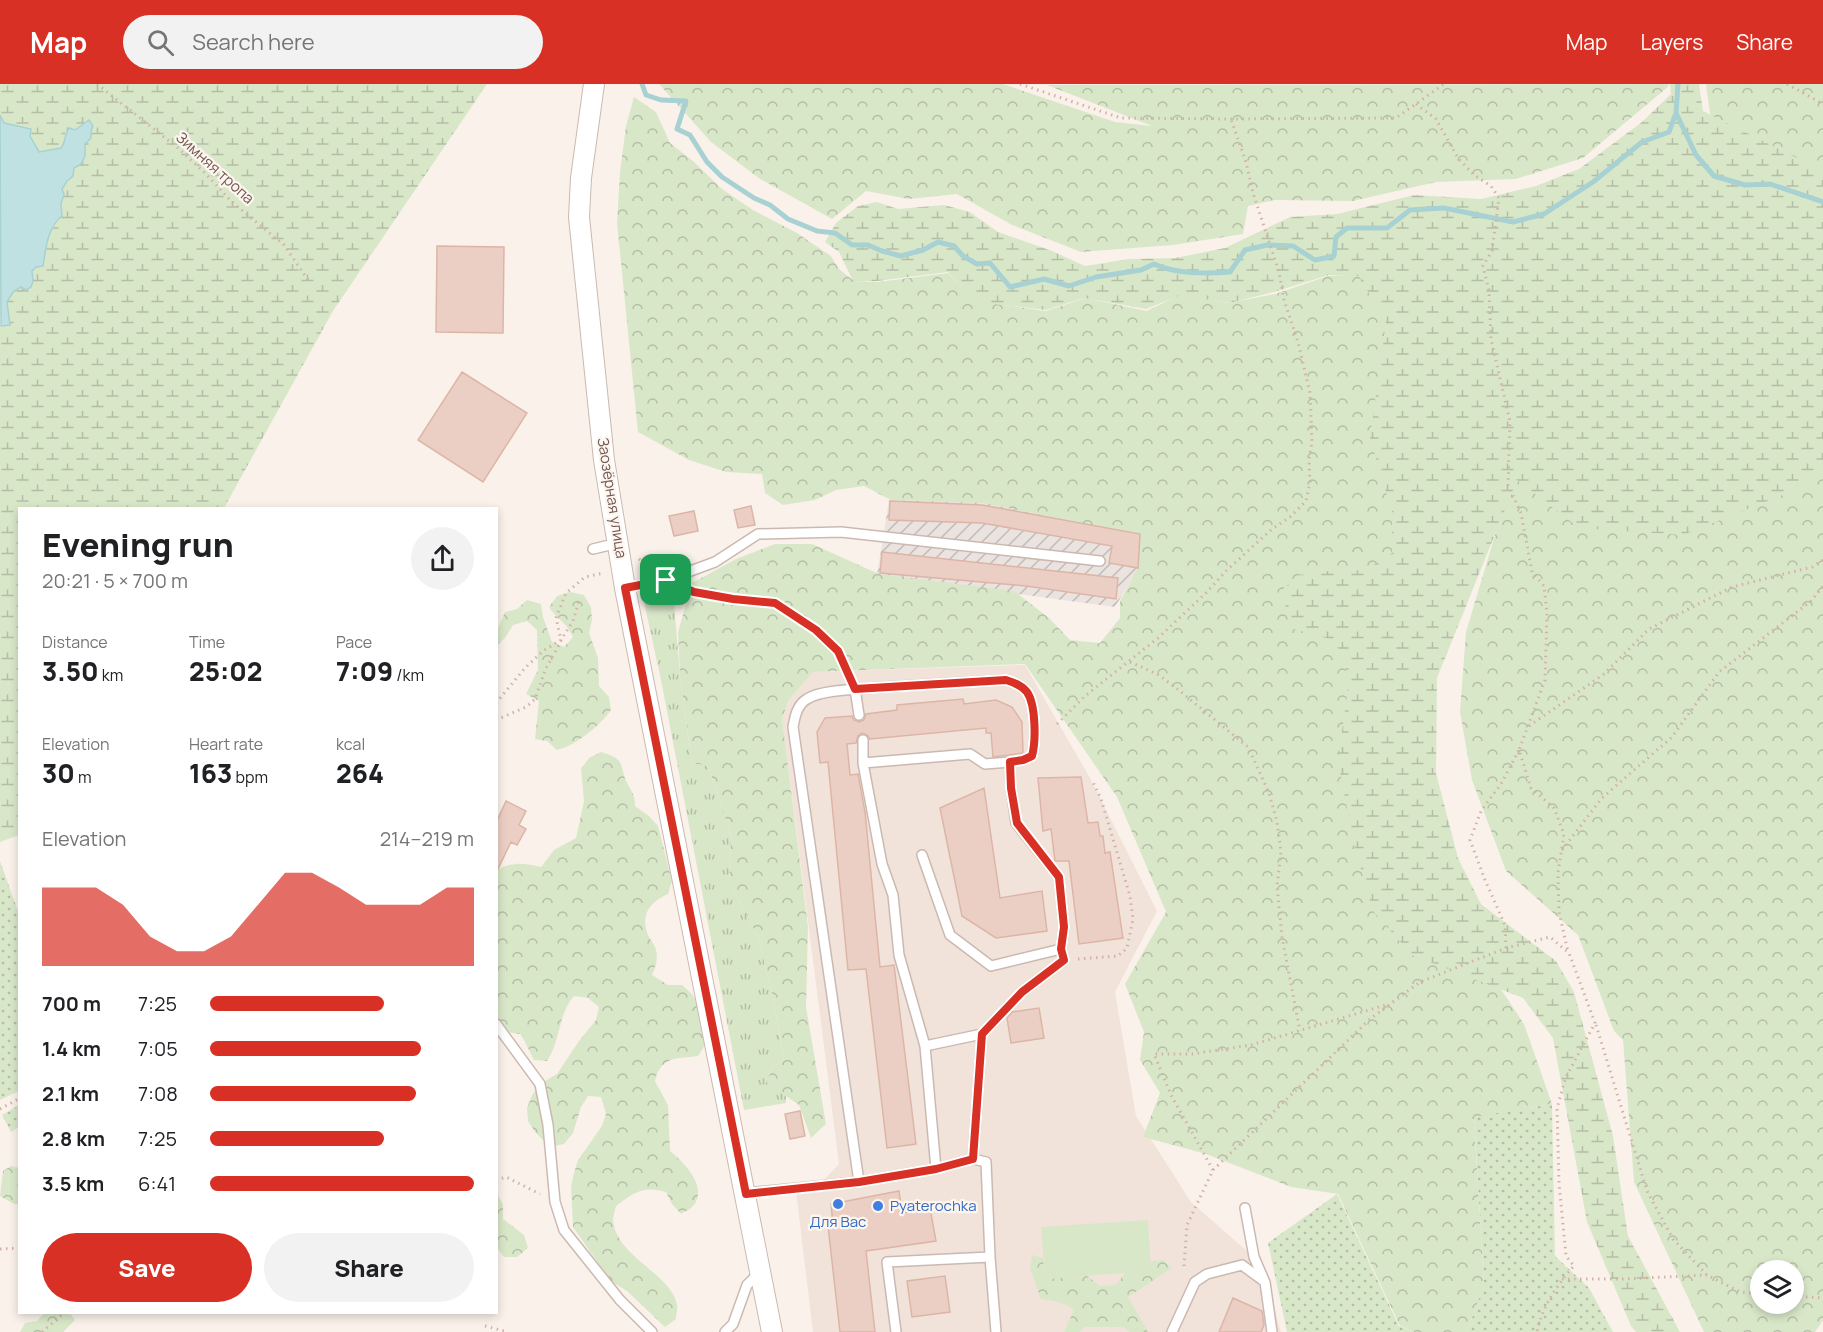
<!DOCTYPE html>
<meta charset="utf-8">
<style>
:root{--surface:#fff;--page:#f2f2f2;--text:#202124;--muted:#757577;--accent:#d93025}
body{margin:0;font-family:Manrope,sans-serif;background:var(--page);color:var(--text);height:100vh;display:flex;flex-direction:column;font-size:22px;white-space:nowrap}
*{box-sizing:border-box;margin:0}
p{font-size:20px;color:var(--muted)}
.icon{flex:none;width:33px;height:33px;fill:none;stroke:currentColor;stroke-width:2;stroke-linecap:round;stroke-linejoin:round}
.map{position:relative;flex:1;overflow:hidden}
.drawer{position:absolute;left:18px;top:423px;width:480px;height:807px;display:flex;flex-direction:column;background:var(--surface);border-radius:0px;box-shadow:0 3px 9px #0003}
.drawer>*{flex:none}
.fabs{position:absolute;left:1750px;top:1176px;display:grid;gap:12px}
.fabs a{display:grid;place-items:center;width:54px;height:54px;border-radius:50%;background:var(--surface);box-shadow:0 3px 9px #0003;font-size:30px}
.pin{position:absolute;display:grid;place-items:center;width:51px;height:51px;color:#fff;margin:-26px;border-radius:12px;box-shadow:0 3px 9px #0006}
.round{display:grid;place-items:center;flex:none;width:63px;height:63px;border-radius:32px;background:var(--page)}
.headline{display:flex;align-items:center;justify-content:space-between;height:102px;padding:0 24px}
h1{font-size:33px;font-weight:800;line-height:45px}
.figures{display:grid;grid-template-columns:repeat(3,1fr);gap:9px;height:102px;padding:6px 24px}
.figures div{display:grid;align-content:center}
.figures b{font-size:26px;font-weight:800}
.figures small{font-size:16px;font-weight:400}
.figures p{font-size:16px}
.chart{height:168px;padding:12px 24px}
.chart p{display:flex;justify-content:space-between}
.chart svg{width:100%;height:108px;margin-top:6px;fill:var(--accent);opacity:.7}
.button{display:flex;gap:12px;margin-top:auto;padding:12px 24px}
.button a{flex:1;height:69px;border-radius:36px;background:var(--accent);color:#fff;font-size:24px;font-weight:800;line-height:69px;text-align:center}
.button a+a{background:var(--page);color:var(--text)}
ul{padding:0 24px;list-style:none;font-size:20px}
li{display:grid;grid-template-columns:96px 72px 1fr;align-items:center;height:45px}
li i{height:15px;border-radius:8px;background:var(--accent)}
header{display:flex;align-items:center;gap:36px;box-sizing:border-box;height:84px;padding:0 30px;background:var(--accent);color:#fff}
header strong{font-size:28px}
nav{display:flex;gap:33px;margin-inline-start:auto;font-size:21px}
.search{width:420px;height:54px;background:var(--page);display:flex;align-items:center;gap:15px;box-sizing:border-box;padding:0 21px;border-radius:33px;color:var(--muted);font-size:22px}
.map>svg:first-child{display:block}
.residential{fill:#f1e3d9}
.industrial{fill:url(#industrial-furrows)}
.grass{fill:url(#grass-tufts)}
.forest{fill:url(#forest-crowns);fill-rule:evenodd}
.wetland{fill:url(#wetland-marsh)}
.garden{fill:url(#garden-dots)}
.pitch{fill:#d9e7c9}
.water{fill:#c0e1e2;stroke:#a7d1d2;stroke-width:1.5}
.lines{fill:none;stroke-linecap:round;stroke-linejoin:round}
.stream{stroke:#a7d1d2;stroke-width:5}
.building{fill:#eccfc4;stroke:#ddb5a7;stroke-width:1.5}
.lane-casing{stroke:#cbb9b1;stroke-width:12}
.street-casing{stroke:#cbb9b1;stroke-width:22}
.path{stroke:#d2b2a7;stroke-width:3;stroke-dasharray:1.5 4.5;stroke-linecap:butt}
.lane{stroke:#fff;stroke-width:9}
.street{stroke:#fff;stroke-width:20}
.route-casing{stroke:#fff;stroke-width:12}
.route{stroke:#d93025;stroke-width:8}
.shop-dot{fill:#3f7fe0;stroke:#fdf6f0;stroke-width:2}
.labels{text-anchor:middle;stroke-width:4.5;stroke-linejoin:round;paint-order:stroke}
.street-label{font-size:15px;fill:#725850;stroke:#fdf6f0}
.shop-label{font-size:15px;fill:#366cbe;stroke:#fdf6f0;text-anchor:start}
</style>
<header>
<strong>Map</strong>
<div class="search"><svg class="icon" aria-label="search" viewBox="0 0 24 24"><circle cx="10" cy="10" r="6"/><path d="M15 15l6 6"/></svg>Search here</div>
<nav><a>Map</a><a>Layers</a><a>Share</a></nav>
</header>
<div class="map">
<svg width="1823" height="1248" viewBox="0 0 1823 1248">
<defs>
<pattern id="industrial-furrows" width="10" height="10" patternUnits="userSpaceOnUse" patternTransform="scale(1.5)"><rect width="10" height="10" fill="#eae3df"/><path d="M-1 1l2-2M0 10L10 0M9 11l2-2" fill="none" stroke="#c2bbb7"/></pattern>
<pattern id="grass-tufts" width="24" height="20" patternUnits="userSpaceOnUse" patternTransform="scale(1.5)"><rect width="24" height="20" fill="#d9e7c9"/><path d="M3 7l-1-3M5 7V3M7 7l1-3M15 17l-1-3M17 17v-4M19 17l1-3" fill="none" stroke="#b4bea6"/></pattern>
<pattern id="forest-crowns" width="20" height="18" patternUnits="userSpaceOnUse" patternTransform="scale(1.5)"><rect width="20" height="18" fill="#d9e7c9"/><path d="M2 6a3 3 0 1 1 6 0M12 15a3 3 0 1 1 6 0" fill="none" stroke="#b4bea6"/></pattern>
<pattern id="wetland-marsh" width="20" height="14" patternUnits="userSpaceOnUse" patternTransform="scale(1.5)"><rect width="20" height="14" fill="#d9e7c9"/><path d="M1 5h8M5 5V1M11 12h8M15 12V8" fill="none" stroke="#b4bea6"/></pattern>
<pattern id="garden-dots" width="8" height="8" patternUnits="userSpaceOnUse" patternTransform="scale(1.5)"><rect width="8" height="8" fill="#d9e7c9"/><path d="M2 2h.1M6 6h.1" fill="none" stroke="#b4bea6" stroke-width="1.8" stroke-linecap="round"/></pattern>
</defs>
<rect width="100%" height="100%" fill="#faf2ea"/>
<path class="residential" d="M1025,581L1090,694L1157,827L1115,908L1136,1032L1191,1118L1263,1181L1281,1248H813L796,1107L817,1103L839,1080L782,634L790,615L813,588Z"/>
<path class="industrial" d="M889,416L986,418L1142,450L1138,485L1115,523L877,491Z"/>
<path class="grass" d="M666,504L674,518L680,593L692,679L708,682L731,751L729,797L758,853L773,913L784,976L772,983L767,998L786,1012V1019L744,1026L661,596L642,509Z"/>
<path class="forest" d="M659,0H1003L1115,38L1152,42L1047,1L1668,0L1669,2L1583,74L1516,95L1436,98L1353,117L1275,116L1248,122L1243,150L1173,161L1081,168L1012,141L957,110L909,115L866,107L832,135L760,95L711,58Z
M1706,0H1823V99L1713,52Z
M634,13L656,28L670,59L693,77L722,105L753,126L797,149L831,172L839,185L854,197L878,198L948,189L976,217L1046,227L1085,214L1147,227L1181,210L1228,219L1275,210L1328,192L1417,188L1410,768L1524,940L1552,1020L1474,1034L1484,1202L1467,1248H1414L1400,1242L1338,1110L1291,1103L1206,1070L1143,1053L1160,1009L1140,976L1144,948L1125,900L1166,828L1117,713L1025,580L813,588L789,616L782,634L808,843L806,923L826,1040L811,1054L799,1021L767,999L772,983L784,976L773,913L758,853L729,797L731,751L708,682L692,679L680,593L678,548L692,499L736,475L775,460H812L879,490L1014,507L1049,534L1070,556L1100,559L1120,534V517L1139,482L1138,451L984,419L891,416L864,402L836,406L815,416L783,421L765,409L762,390L726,388L689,376L638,348L617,139L620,88L626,42Z
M1601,96L1823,159V1236L1815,1248H1704L1634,1098L1623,956L1614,947L1578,851L1506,787L1472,696L1460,628L1466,548ZM1761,1186H1794V1220H1761Z
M570,508L584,511L591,523L592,536L589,549L598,574L599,602L609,613L611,626C600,642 575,662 557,666L547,657L535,655L539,617L526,610L538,586L537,546L527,537L513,541L505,554L497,561V547L505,528L517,525L527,516L541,520L543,533L552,558L564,563L573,553C566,537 558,537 549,523L557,512Z
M601,668C627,676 618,679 627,699C632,708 635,711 635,722L649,732L658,742L672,797L668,810C650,818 640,830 648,851C650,855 653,859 655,863C659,873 656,882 652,891L668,901H682L692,910L699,922L705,961L698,972C676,975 661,972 655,997L668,1021L670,1067C684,1078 709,1104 693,1122C691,1125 684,1128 681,1130L672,1120L666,1108C643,1101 633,1109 616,1122C615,1126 613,1132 613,1136C616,1173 672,1190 677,1221C678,1225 676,1230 676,1235L665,1243L627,1207L614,1199L605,1189L573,1143L571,1102L574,1089L578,1076L602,1042L606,1030L601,1013L588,1012L581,1023L573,1049L564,1060L550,1063L535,1048L528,1037L527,1024L532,1011L540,1000L557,990L579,957L596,936L599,923L588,914L574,912C558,930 561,956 547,977L534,976L521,950L507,948L497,950L496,787C511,777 525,779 541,783L554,766L576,754L584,717L581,685L589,674Z
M11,1082L19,1084V1120H14L0,1112L3,1087Z
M496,1107L503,1121V1135L524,1151L528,1164L517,1173H504L497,1164Z
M1032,1171L1043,1174L1045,1195L1087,1192L1100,1202L1116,1201L1125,1189L1151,1187V1177L1163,1176L1172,1184L1128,1213L1148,1248H1130L1123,1243H1084L1080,1248H1064L1074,1226C1065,1218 1052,1217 1041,1215L1030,1184Z
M45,1228L70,1229L75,1236L63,1248H20L25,1239L37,1237Z"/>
<path class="wetland" d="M0,0H487L333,227L224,424H20L19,751L0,758V242L10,241L7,218L13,208L33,197L32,187L44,175L45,161L48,151L62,132L61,120L64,110L61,105L74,84L81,80L85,72V60L91,54L89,36L74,46L65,49V60L61,65L39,68C27,52 25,44 4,39L0,31Z
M1670,0H1699L1703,27L1823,87V379L1785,410L1683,451L1579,444L1517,396L1437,594L1436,689L1458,774L1481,820L1556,877L1574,908L1613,1052L1628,1152L1680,1248H1636L1631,1242L1587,1138L1553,954L1523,914L1412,871L1373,827L1354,761L1338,677L1348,604L1344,571L1330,555L1290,544L1282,506L1299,491L1344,485L1364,487L1392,469V428L1370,354L1386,239L1359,192L1329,191L1274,208L1229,219L1181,211L1146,225L1084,214L1046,226L975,218L948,188L877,197H853L839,168L825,158L836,139L858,122L877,118L898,125L944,121L970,128L998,148L1052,167L1085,182L1129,175L1175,174L1225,164L1290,133L1337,130L1414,111L1481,115L1536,102L1579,85L1642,38L1671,10Z"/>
<path class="garden" d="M0,777L19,830V1007L0,1016Z
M1552,1020L1555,1172L1589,1204L1613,1248H1467L1484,1201L1474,1033Z
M19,1021V1043L11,1048L2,1031Z
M1337,1110L1399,1242L1414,1248H1287L1268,1159Z"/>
<path class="pitch" d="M1148,1136L1151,1187L1045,1195L1041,1143Z"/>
<path class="water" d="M0,31L4,39L31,45L30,52L39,68L61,64C66,58 64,51 69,44L75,46L89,36L93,42L91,47V54L85,60V72L81,80L74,84L73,92L67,97L62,105L64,110L61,120L62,132C47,145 46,163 43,182L36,183L32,187L33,197L31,203L26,206L21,203L13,208L7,218L10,241L1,242Z"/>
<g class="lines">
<path class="stream" d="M642,0L646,11L661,16L686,17L677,45L690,51L707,78L722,93L754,114L770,121L788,135L817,147L835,149L852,161H868L882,167L901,172L923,166L938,158L954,162L963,172L977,180L990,179L1010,203L1044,195L1069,202L1096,193L1141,186L1154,180C1176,190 1206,190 1230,188L1245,166L1267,161L1293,162L1315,176L1334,172L1336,153L1347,144H1387L1410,126L1444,124L1513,138L1544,130L1593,98L1642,58L1669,48L1676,29L1678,0
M1676,29L1696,71L1714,92L1745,101L1770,100L1823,118"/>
</g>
<path class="building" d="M437,162L504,163L503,249L436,248Z
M462,288L527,329L483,398L418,356Z
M890,417L982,421L1140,450L1138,484L1109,479L1112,462L982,439L889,436Z
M751,422L755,441L738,444L734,426Z
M694,427L698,447L674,452L669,432Z
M882,468L1118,494L1116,515L1026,502L880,489Z
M963,615L964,620L996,616L1012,623L1022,638L1023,669L993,673L991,649H986V644L870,655L867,651L862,649L858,652L856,659L847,660L850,691L858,690L865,728L880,883L894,881L916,1060L887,1064L866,885L848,886L828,678L820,679L817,648L825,634L852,632L854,636L859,638L864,636L866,630L897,626V621Z
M1081,693L1088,739L1098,738L1100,752H1103L1105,769L1110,768L1123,854L1079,860L1069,777H1055L1051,745L1043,747L1038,694Z
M984,704L1000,814L1042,807L1047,847L996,854L962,832L940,724Z
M506,717L526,727L519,741L526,745L517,761L511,758L496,789V739Z
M1039,924L1044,954L1011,959L1007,934L1012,928Z
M800,1027L805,1052L790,1055L785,1030Z
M899,1107L902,1129L930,1124L936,1157L866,1167L875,1248H840L828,1142L833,1141L831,1120Z
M945,1192L950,1228L912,1233L907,1197Z
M1233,1214L1262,1227L1264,1241L1261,1248H1219Z"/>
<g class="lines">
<defs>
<path id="lane" d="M593,465L618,459
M625,504L666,496L715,478L758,450L841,448L1100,477
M855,605L859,631
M863,656V679
M922,771L950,851L991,882L1061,865
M496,940L540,1000L548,1041L555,1118L564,1146L620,1216L652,1248
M925,962L982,950L1022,908L1064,876L1061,865L1064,843L1059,793L1016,739L1011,703L1010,678L985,680L970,670L863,679L882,780L893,811L899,871L925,962L936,1085
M973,1075L982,950
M859,1098L793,643C795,632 797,621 807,615C821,605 866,605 885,603C925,601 966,598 1006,596C1013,598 1022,602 1027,608C1036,621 1036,657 1032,672L1023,676L1010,678
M746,1109L859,1098L936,1085L973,1075L986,1078L990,1173L996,1248
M1245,1124L1254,1173L1264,1196
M725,1248L733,1240L747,1201L760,1188
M896,1248L887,1178L990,1173
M1172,1248L1195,1198L1207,1190L1242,1181L1265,1198L1272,1248"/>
<path id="street" d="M594,0L581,94L579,133L604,376L625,504L772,1248"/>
</defs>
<use href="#lane" class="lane-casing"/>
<use href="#street" class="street-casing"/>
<path class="path" d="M97,0L178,64L207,91L232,118L284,161L308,196
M1020,0L1121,34L1231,35L1396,34L1444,0
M1787,0L1823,20
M1416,20L1436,35L1458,74L1474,91L1491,102L1499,114L1492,167L1483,182L1489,207L1491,255L1510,338L1508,401L1521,429L1532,488L1544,502L1547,529L1545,596L1519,666L1531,704L1554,724L1564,750L1558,789L1559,828L1568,868
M639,475L653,484
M684,503L694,508L733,515L775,519L816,546L838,567L849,592
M1130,578L1157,590L1175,603L1248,663L1269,709L1277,738L1281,768L1277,802L1282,853L1300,947
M496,619L525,584L543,567L561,556L573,537L579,516
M496,636L526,623L535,615L546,584L559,561L561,556L556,534L566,509L585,493L604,489
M1057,640L1085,612L1158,554L1207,508L1226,487L1272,445L1290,433L1306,417L1310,398L1309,376L1312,358L1310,309L1298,258L1284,216L1279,188L1253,109L1246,78L1231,35
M1529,642L1604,590L1649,545L1732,503L1812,483L1823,476
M1562,766L1602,714L1672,653L1719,588L1811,517L1823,502
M1506,864L1505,841L1485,796L1470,756L1481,727L1501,700L1519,666
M1078,875L1118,872L1127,864L1133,835L1130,812L1101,715L1093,698
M1596,941L1647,1107L1673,1155L1707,1191L1740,1208L1761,1210
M0,1025L20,1014
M1213,1086L1171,1011L1154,970H1192L1251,961L1389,920
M496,1096L506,1093L540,1110
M0,1165L20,1164
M1184,1182L1187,1141L1213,1086L1370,935L1420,898L1506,864L1550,853L1569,869L1595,939L1566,993L1557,1024L1559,1099L1566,1172L1574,1182C1558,1199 1541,1225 1537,1248
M1562,1195H1622L1707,1191
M1794,1212L1823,1214
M485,1242L508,1248
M42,1248L65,1228"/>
<use href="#lane" class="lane"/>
<use href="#street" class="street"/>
</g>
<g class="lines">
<defs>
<path id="route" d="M666,496L694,508L733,515L775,519L816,546L838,567L855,605L1006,596C1013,598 1022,602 1027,608C1036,621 1036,657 1032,672L1023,676L1010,678L1011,704L1017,739L1059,793L1064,843L1061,865L1064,876L1022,908L982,950L973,1075L936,1085L859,1098L746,1110L625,504Z"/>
</defs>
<use href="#route" class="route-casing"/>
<use href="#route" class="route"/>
</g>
<g class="shop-dot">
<circle cx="838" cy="1120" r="6"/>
<circle cx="878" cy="1122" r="6"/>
</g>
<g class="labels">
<g class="street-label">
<text transform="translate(215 84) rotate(42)" y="5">Зимняя тропа</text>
<text transform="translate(612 414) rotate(81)" y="5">Заозёрная улица</text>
</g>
<g class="shop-label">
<text x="890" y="1127">Pyaterochka</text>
<text x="838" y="1143" text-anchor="middle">Для Вас</text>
</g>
</g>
</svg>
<div class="fabs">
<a><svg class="icon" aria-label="layers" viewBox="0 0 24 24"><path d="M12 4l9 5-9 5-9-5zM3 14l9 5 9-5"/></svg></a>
</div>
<div class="pin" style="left:666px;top:496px;background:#1e9e55"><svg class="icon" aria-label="arrive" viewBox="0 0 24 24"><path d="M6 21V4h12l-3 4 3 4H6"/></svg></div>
<section class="drawer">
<div class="headline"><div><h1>Evening run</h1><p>20:21 · 5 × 700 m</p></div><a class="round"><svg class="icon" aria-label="share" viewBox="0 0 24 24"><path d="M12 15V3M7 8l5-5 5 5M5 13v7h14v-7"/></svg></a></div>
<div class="figures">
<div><p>Distance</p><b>3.50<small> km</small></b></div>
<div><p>Time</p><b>25:02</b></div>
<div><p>Pace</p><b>7:09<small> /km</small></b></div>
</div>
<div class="figures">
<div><p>Elevation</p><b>30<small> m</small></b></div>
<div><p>Heart rate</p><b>163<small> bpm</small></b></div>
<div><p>kcal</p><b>264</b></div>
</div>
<div class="chart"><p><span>Elevation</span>214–219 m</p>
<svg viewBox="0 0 160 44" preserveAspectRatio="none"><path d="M0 44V12L10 12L20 12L30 19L40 32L50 38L60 38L70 32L80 19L90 6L100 6L110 12L120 19L130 19L140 19L150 12L160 12V44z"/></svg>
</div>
<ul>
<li><b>700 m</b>7:25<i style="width:66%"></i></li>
<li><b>1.4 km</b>7:05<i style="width:80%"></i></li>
<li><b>2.1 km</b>7:08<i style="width:78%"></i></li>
<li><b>2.8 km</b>7:25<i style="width:66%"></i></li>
<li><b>3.5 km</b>6:41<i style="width:100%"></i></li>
</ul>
<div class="button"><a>Save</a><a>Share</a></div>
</section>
</div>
